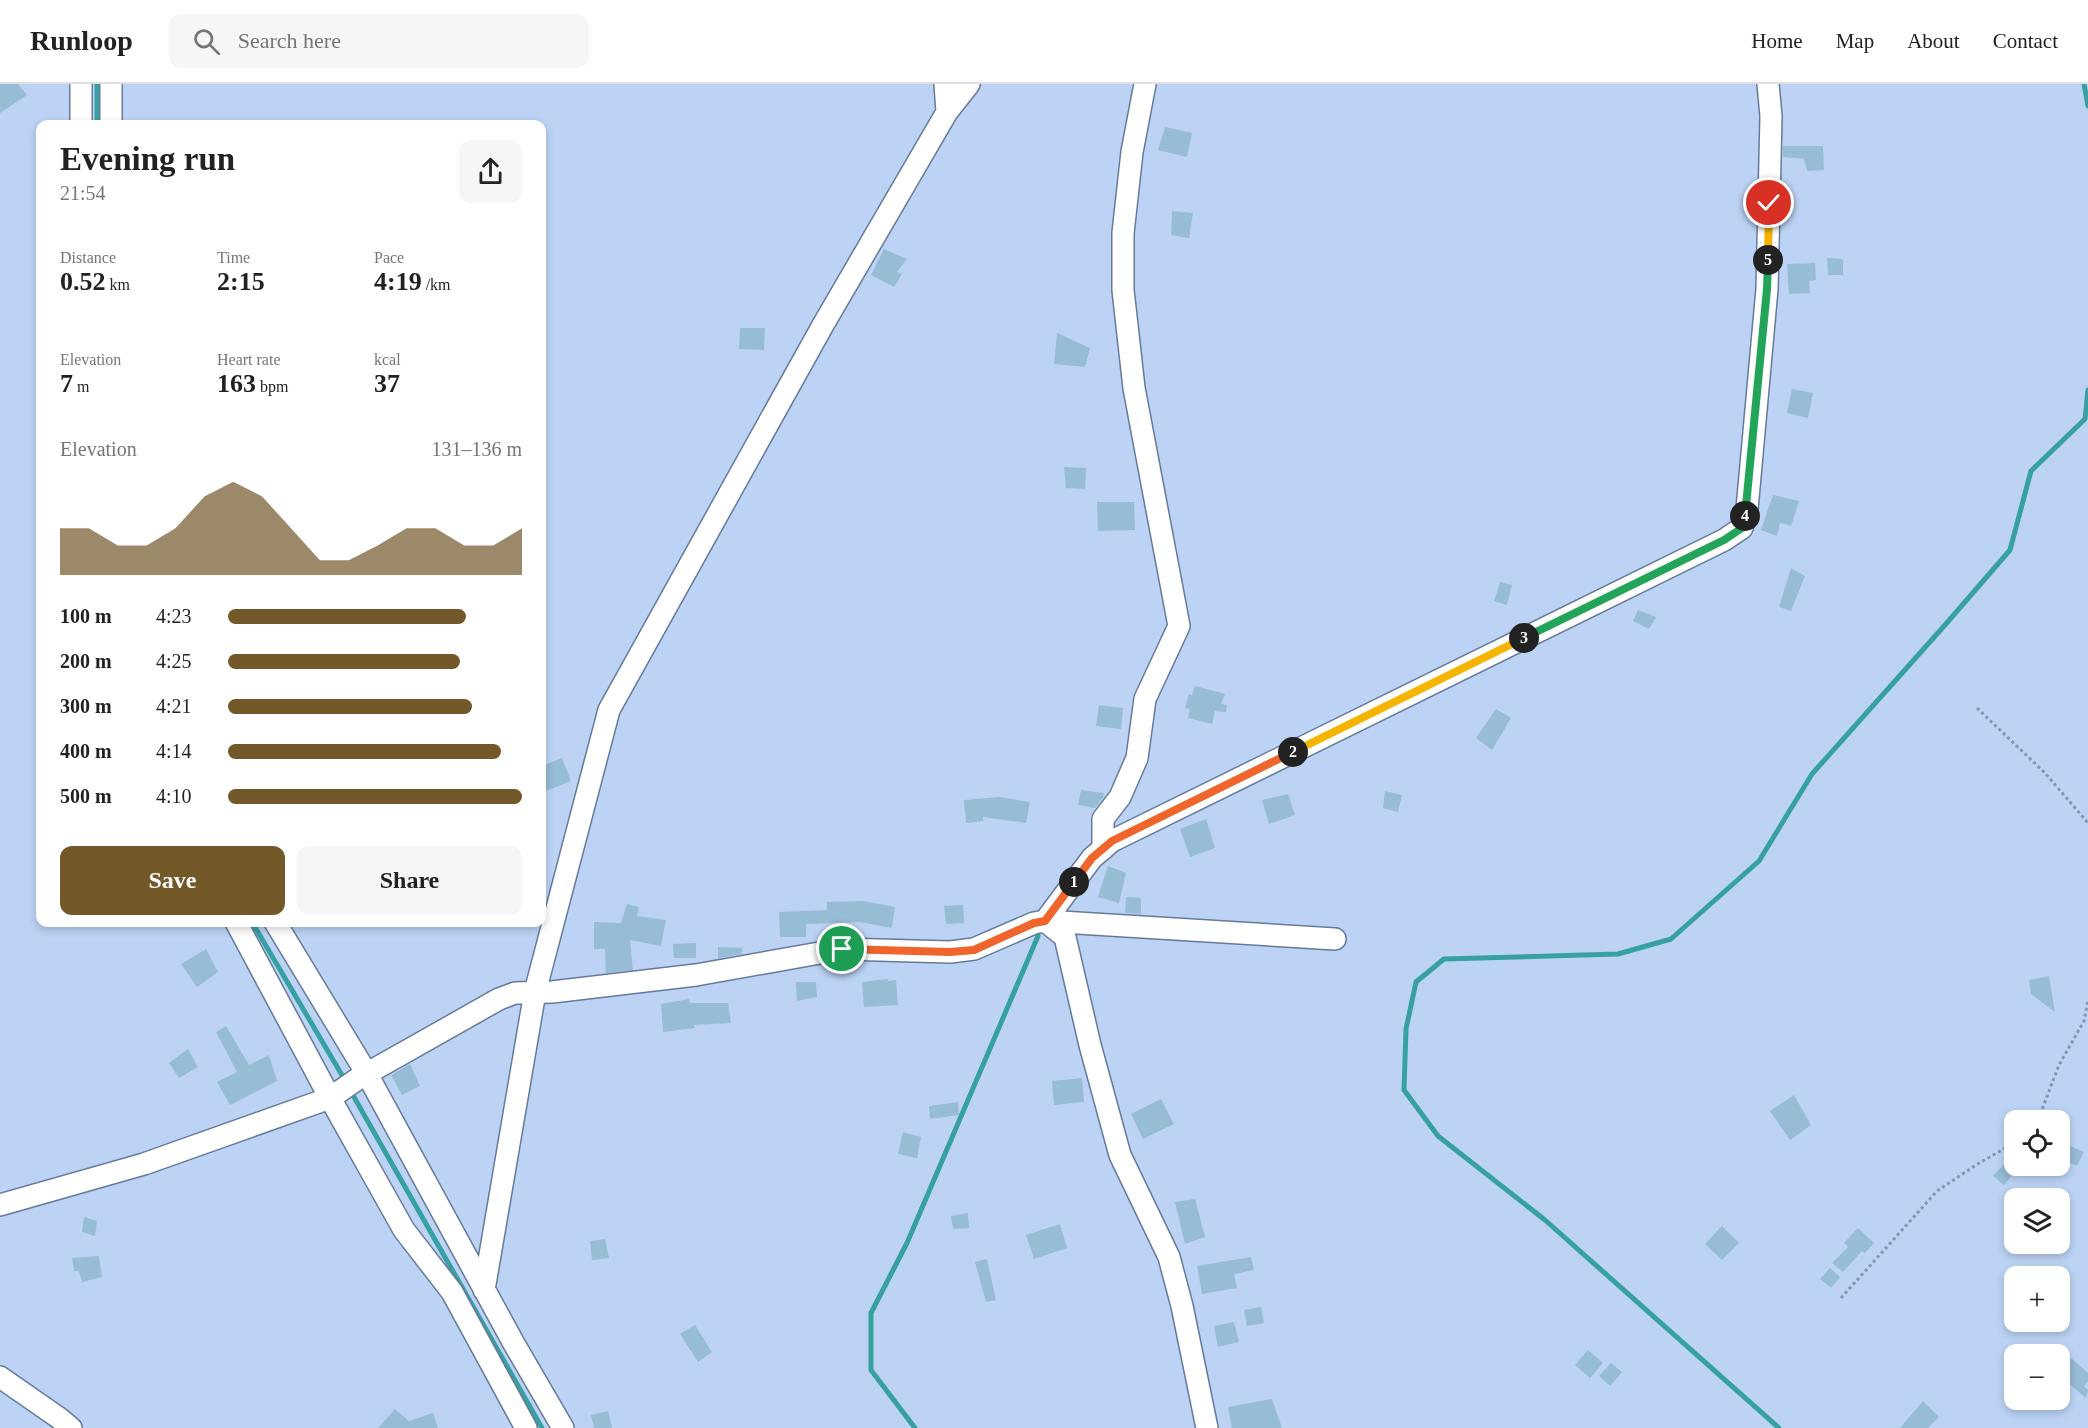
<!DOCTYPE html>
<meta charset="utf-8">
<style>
:root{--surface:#fff;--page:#f6f6f6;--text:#222;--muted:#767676;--line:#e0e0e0;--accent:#73582a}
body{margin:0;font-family:"Times New Roman",serif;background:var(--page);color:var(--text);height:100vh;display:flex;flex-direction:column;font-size:22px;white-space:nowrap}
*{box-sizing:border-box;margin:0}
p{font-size:20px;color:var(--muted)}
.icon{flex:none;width:33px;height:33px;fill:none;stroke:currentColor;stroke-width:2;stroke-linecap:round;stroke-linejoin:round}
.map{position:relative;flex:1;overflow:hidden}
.panel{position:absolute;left:36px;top:36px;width:510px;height:807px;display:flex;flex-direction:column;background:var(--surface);border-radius:12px;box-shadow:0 3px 9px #0003}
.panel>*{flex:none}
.fabs{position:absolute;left:2004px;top:1026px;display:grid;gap:12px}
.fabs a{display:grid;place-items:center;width:66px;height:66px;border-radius:12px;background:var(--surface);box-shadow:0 3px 9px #0003;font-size:30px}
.pin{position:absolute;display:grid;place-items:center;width:51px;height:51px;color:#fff;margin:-26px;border:3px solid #fff;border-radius:50%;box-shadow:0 2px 6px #0007}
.km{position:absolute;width:30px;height:30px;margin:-15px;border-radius:50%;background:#222;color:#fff;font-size:16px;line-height:30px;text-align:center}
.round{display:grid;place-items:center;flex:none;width:63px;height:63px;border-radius:12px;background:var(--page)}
.head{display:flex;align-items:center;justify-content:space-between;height:102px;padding:0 24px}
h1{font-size:33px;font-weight:600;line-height:45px}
.stats{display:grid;grid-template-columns:repeat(3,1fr);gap:9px;height:102px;padding:6px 24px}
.stats div{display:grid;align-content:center}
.stats b{font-size:26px;font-weight:600}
.stats small{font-size:16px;font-weight:400}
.stats p{font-size:16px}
.chart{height:168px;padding:12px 24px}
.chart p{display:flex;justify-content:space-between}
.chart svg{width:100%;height:108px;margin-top:6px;fill:var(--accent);opacity:.7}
.button{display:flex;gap:12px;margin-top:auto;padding:12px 24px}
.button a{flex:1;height:69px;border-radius:12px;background:var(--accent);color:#fff;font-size:24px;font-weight:600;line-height:69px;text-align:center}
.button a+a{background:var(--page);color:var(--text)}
ul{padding:0 24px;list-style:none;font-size:20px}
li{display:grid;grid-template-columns:96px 72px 1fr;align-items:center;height:45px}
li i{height:15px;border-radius:8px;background:var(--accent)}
header{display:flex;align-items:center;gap:36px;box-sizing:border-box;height:84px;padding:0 30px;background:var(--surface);border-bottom:2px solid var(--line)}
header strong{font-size:28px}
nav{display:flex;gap:33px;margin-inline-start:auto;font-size:21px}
.search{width:420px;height:54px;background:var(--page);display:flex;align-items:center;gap:15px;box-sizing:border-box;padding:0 21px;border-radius:12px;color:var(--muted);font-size:22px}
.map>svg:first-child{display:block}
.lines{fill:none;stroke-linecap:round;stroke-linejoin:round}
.stream{stroke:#37a0a3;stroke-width:5}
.building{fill:#97bcd5}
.minor-casing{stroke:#667a99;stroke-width:24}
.path{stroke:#8495af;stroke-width:3;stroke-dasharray:3 3;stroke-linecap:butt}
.minor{stroke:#fff;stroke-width:21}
.split-1-casing{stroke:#fff;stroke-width:12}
.split-2-casing{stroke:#fff;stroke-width:12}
.split-3-casing{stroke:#fff;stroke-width:12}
.split-4-casing{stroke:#fff;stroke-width:12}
.split-5-casing{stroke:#fff;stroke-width:12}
.split-6-casing{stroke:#fff;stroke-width:12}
.split-1{stroke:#f0652b;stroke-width:8}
.split-2{stroke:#f0652b;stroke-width:8}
.split-3{stroke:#f5b400;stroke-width:8}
.split-4{stroke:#22a559;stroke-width:8}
.split-5{stroke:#22a559;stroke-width:8}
.split-6{stroke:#f5b400;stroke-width:8}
</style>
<header>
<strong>Runloop</strong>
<div class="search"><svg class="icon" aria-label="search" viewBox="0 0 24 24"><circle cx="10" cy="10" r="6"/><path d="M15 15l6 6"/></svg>Search here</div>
<nav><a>Home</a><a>Map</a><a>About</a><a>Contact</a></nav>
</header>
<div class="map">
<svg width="2088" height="1344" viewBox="0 0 2088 1344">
<rect width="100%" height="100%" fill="#bcd3f5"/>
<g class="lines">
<path class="stream" d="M2084,0L2088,22
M97,40V0
M252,838L346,998
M350,1006L542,1344
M915,1344L871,1286V1229L907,1159L1038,852
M1779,1344L1545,1136L1438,1052L1404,1006L1406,945L1416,898L1444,875L1618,870L1671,855L1759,777L1812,690L1945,541L2010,466L2031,387L2085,335L2088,306"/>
</g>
<path class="building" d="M0,0H18L27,11L0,29Z
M1165,43L1192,49L1187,73L1158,66Z
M1783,62H1823L1824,86L1807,87L1804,75L1783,73Z
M1172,127L1193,129L1189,154L1171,151Z
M884,165L907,175L897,188L902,190L894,203L871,191Z
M1827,174L1843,175V191H1828Z
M1815,179L1816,196L1809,197L1810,209L1789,210L1787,180Z
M740,244H765L764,266L739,265Z
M1057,249L1090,264L1085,283L1054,280Z
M1792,305L1813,309L1808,334L1787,329Z
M1064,383L1086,384L1085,405L1066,404Z
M1773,411L1799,417L1791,442L1780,439L1777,452L1761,446Z
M1097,418H1134L1135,446L1098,447Z
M1791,484L1805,492L1791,527L1779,523Z
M1500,498L1512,501L1507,521L1494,517Z
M1638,526L1656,533L1649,545L1633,537Z
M1195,602L1225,610L1221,620L1227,621L1226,628L1215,627L1212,640L1188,634L1190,625L1185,624L1189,610L1192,611Z
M1099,621L1123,624L1121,645L1096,642Z
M1496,625L1511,634L1492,666L1476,654Z
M562,674L571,697L546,707L542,695V682Z
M1081,706L1104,709L1103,714L1095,724L1078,721Z
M1385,707L1402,711L1398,728L1383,724Z
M1288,710L1295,731L1269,740L1262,716Z
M999,713L1030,718L1026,739L983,733V737L966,739L964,716Z
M1206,735L1215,764L1190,773L1180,745Z
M1108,782L1126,789L1119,819L1098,813Z
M1126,813L1141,814V830L1125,829Z
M863,817L895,823L892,844L860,838L806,840V853H780L779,828L827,826V818Z
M627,820L639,823L637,832L666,836L661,862L630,856L633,886L606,889L605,865H594V838L621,839Z
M963,821L964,839L946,840L944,822Z
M696,859V874H674L673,860Z
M718,863L742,864V870L718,874Z
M206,865L218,888L197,903L181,880Z
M2049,892L2055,928L2031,910L2029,896Z
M888,895V897L896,896L898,921L864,923L862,898Z
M796,898H816L817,913L797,917Z
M689,915L690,919H728L731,939L694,941L695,944L663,948L661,920Z
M226,942L249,981L269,971L277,997L230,1021L217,998L237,988L216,948Z
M188,965L198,983L179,994L169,979Z
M410,980L420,1002L402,1011L391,991Z
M1082,994L1084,1018L1054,1021L1052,997Z
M1794,1011L1811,1041L1790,1056L1770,1027Z
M1161,1015L1174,1040L1143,1055L1131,1030Z
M958,1018L959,1031L930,1035L929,1022Z
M903,1048L921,1053L917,1074L898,1070Z
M2070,1062L2084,1068L2077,1082L2063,1076Z
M2006,1078L2016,1087L2004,1101L1993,1092Z
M1195,1115L1205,1153L1185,1160L1175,1118Z
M968,1129L969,1144L953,1145L951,1132Z
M84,1133L97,1137L95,1152L82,1148Z
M1060,1140L1067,1164L1034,1175L1026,1151Z
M1722,1142L1739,1159L1722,1176L1705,1160Z
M1858,1144L1874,1159L1865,1169L1862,1167L1843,1188L1832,1179L1848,1163L1844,1159Z
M605,1155L609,1174L592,1176L590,1157Z
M99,1172L102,1193L82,1198L79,1187H74L72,1174Z
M1251,1173L1254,1186L1234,1190L1237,1204L1202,1210L1197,1182Z
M987,1175L996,1216L986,1218L975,1178Z
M1830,1184L1840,1193L1831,1204L1820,1195Z
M1261,1223L1264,1239L1247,1242L1244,1226Z
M1234,1238L1239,1258L1218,1263L1214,1242Z
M695,1241L712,1268L698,1278L680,1250Z
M1588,1266L1603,1279L1590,1294L1575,1281Z
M2060,1270L2067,1279L2071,1274L2088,1289V1297L2084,1302L2088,1306L2086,1314L2060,1292Z
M1611,1279L1622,1288L1610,1302L1599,1292Z
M1272,1315L1282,1344H1232L1228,1323Z
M1923,1317L1939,1333L1928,1344H1900Z
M395,1325L409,1337L433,1329L438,1344H378Z
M608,1327L612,1344H594L591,1331Z"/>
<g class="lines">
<defs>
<path id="minor" d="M111,0V40
M945,0L947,28
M81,40V0
M1103,765V735L1120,713L1137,674L1145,615L1179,542L1134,304L1123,206V149L1132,68L1145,0
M1045,837L1092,774L1112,757L1724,456L1742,444L1747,425L1767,205L1771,32L1768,0
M1045,837L1335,855
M236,838L330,1014L404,1146L452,1208L526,1344
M275,838L367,990L513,1258L563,1344
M0,1121L144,1080L330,1014L359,994L499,915L515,909L552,908L696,891L842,865L950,868L974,865L1034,839L1045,837L1065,853L1090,961L1120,1071L1169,1173L1182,1222L1207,1344
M484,1206L535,908L609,626L823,241L947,28L969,0
M0,1293L59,1334L71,1344"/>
</defs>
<use href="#minor" class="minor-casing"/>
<path class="path" d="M1977,624L2045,689L2088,739
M2038,1036L2059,981L2084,937L2088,916
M1841,1214L1937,1107L1976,1081L2014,1059"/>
<use href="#minor" class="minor"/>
</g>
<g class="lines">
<defs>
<path id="split-1" d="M842,865L950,868L974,866L1034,839L1045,837L1074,798"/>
<path id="split-2" d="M1074,798L1092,774L1112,757L1293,668"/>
<path id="split-3" d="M1293,668L1524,554"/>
<path id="split-4" d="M1524,554L1724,456L1742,444L1745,432"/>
<path id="split-5" d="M1745,432L1767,205L1768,176"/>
<path id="split-6" d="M1768,176L1769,119"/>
</defs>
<use href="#split-1" class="split-1-casing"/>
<use href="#split-2" class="split-2-casing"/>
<use href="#split-3" class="split-3-casing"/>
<use href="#split-4" class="split-4-casing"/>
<use href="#split-5" class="split-5-casing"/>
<use href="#split-6" class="split-6-casing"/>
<use href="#split-1" class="split-1"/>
<use href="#split-2" class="split-2"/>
<use href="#split-3" class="split-3"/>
<use href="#split-4" class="split-4"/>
<use href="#split-5" class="split-5"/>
<use href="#split-6" class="split-6"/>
</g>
</svg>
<div class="fabs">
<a><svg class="icon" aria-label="locate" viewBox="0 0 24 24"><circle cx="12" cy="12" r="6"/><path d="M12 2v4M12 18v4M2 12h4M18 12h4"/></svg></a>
<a><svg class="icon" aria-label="layers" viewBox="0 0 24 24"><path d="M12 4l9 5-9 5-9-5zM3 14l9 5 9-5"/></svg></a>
<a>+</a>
<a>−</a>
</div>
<div class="pin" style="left:842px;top:865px;background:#1e9e55"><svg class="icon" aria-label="arrive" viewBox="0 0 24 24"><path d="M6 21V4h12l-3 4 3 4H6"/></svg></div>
<div class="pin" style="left:1769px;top:119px;background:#d93025"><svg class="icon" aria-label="check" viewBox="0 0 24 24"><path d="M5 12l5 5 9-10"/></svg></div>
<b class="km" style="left:1074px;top:798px">1</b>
<b class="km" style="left:1293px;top:668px">2</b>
<b class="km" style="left:1524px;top:554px">3</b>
<b class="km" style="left:1745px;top:432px">4</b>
<b class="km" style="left:1768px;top:176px">5</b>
<section class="panel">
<div class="head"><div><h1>Evening run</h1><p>21:54</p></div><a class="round"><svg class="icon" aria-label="share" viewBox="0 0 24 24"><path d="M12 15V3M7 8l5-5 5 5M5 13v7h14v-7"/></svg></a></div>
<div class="stats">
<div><p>Distance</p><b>0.52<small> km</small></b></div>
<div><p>Time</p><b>2:15</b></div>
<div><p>Pace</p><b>4:19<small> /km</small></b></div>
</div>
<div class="stats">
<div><p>Elevation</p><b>7<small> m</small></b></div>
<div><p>Heart rate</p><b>163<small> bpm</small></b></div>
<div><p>kcal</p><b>37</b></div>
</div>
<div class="chart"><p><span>Elevation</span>131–136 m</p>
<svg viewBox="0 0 160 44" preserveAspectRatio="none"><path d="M0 44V25L10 25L20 32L30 32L40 25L50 12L60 6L70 12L80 25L90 38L100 38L110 32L120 25L130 25L140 32L150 32L160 25V44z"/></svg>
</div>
<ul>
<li><b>100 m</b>4:23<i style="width:81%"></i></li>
<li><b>200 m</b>4:25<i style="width:79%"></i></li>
<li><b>300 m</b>4:21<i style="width:83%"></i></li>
<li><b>400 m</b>4:14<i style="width:93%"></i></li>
<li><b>500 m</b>4:10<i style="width:100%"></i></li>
</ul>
<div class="button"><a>Save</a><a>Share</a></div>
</section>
</div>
